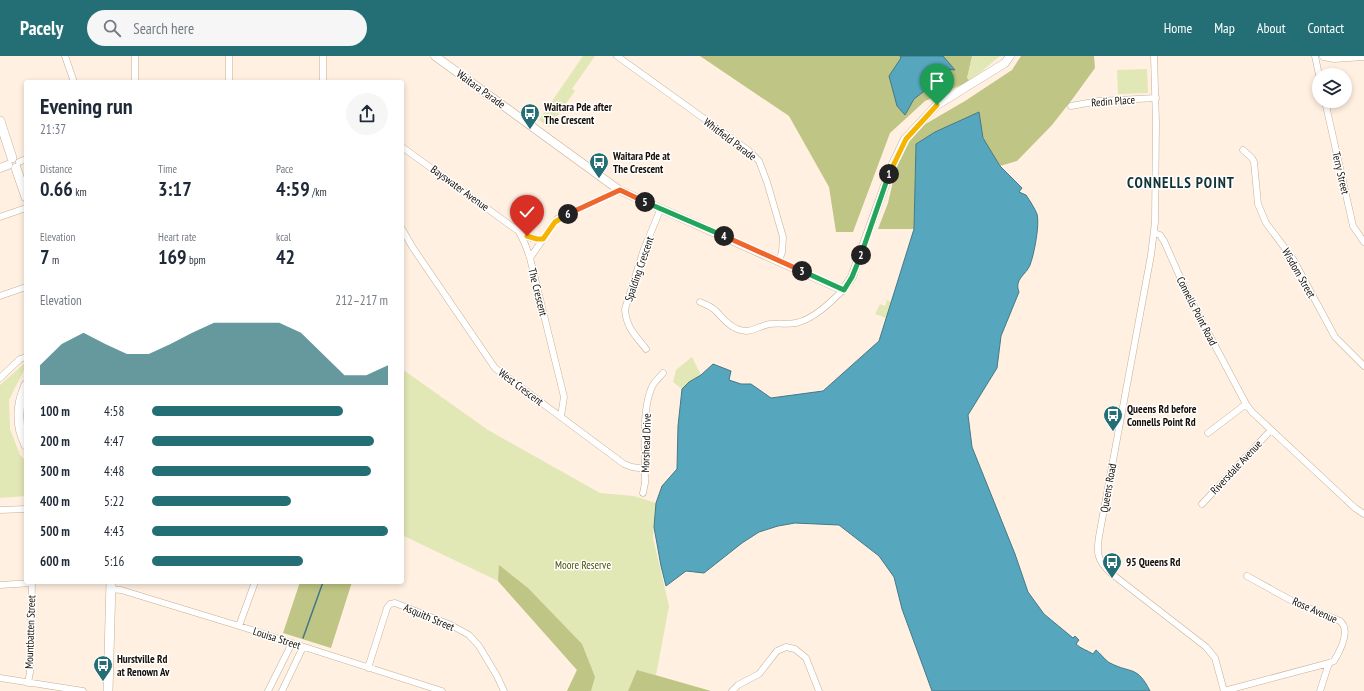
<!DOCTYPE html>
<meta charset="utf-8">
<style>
:root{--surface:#fff;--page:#f6f6f7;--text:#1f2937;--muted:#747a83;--accent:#246f75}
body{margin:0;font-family:"PT Sans Narrow",sans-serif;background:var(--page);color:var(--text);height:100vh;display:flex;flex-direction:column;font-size:15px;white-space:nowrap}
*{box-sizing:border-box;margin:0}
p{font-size:13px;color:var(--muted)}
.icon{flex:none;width:22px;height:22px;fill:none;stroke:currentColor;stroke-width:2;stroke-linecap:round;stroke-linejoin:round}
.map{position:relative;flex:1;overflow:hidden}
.sheet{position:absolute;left:24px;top:24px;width:380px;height:504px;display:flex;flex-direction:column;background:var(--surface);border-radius:4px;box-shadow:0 2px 6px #0003}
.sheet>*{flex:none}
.controls{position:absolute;left:1312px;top:12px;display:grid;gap:8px}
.controls a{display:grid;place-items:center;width:40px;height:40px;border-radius:50%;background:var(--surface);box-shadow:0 2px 6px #0003;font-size:20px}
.pin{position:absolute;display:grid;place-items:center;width:34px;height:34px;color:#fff;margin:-41px -17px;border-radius:50% 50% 50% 0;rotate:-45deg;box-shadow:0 0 4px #0007}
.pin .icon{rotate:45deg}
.km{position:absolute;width:20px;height:20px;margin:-10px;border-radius:50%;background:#222;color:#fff;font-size:11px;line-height:20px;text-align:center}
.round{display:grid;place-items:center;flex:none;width:42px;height:42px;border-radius:21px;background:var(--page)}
.summary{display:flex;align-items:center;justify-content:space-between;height:68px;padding:0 16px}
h1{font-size:22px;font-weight:700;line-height:30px}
.stats{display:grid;grid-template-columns:repeat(3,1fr);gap:6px;height:68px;padding:4px 16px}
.stats div{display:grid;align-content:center}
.stats b{font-size:20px;font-weight:700}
.stats small{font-size:11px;font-weight:400}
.stats p{font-size:11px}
.chart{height:112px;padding:8px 16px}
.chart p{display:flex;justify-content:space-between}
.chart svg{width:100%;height:72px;margin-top:4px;fill:var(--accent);opacity:.7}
ul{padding:0 16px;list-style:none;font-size:13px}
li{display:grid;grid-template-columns:64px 48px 1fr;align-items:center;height:30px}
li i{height:10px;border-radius:5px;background:var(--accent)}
header{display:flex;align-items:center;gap:24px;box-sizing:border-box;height:56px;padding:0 20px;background:var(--accent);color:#fff}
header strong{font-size:19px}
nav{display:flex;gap:22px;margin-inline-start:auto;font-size:14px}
.search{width:280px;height:36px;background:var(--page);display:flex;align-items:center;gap:10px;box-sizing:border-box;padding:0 14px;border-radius:22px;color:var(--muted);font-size:15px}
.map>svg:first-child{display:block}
.green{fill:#e2e7b6}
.forest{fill:#bfc584}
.water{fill:#56a7be;stroke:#437987}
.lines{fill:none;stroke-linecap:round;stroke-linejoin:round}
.stream{stroke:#437987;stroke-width:1.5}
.minor-casing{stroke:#c6b096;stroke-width:7}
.tertiary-casing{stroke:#c6b096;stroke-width:9}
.secondary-casing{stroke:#c6b096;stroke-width:10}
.minor{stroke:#fff;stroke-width:6}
.tertiary{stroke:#fff;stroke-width:8}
.secondary{stroke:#fff;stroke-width:9}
.split-1-casing{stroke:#fff;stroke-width:8}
.split-2-casing{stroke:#fff;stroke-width:8}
.split-3-casing{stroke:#fff;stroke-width:8}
.split-4-casing{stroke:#fff;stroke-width:8}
.split-5-casing{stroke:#fff;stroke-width:8}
.split-6-casing{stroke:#fff;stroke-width:8}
.split-7-casing{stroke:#fff;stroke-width:8}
.split-1{stroke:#f5b400;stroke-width:5}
.split-2{stroke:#22a559;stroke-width:5}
.split-3{stroke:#22a559;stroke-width:5}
.split-4{stroke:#f0652b;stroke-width:5}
.split-5{stroke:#22a559;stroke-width:5}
.split-6{stroke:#f0652b;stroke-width:5}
.split-7{stroke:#f5b400;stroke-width:5}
.labels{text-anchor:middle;stroke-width:3;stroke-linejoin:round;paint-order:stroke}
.street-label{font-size:11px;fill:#160e06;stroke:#fff}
.poi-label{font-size:11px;font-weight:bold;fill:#160e06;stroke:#fff;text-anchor:start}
.park-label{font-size:11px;fill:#4d5000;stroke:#fff}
.district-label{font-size:15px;font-weight:bold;letter-spacing:1px;fill:#113437;stroke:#fff}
</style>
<header>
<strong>Pacely</strong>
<div class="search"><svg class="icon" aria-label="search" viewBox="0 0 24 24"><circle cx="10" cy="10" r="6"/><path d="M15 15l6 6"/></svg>Search here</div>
<nav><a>Home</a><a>Map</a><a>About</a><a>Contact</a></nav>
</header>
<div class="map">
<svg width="1364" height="635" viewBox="0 0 1364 635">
<rect width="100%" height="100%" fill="#fff0e1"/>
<path class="green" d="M583,0H595L572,33L575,35L549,71L539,64Z
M972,0H1000L970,25L967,22Z
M1147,13L1148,37L1118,38L1117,14Z
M883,242L891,246L886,262L875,258L880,248L885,250L887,245Z
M692,301L701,319L689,326L682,333L673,326L676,314Z
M26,306V310L9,344L10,373L20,399L26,405V440L0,442V329Z
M402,313L488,374L600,437L634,440L656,447L653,482L669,550L656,619L710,635H567L577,614L498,525L402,479Z"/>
<path class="forest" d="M700,0H972L967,22L970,25L925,45L890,77L853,176H836L829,131L789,60Z
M1021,0H1094L1095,12L1074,41L1052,69L1017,105L1000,110L983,82L979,57L935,76L916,88L914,173H878L888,147L897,108L909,83L922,70L965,45L1012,14Z
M499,509L528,532L582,588L595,621L591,635H567L577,614L498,525Z
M300,526H352L331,592L283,577Z
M637,614L711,635H628Z"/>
<path class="water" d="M900,0H943L955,14L944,13L936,26L914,43L905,59L897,50L889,20L901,2Z
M979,56L983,82L1000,110L1022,132L1019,136L1026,139C1030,145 1034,151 1037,158C1040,168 1034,199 1030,209C1026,219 1014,223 1019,236L1001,280L997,312L968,359L972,391L1015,498L1028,536L1044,558L1073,582L1075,580L1079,584L1076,588C1081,593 1087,594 1093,598L1096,594C1100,597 1106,605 1110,607C1131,618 1137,609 1150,635H932L902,553L894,521L879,500L839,469L795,467L778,470L759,476L742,487L704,517L686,515L666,530L661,510L654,471L656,447L662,430L677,413L678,370L682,333L689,326L701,319L713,308L731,315L729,324L741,328H751L771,342L823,335L879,285L914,173L916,88L935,76Z"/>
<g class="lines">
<path class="stream" d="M303,582L323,526"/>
<defs>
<path id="minor" d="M65,0L74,26
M617,0L749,95L759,105L767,126L783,181L782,196L779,205
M1154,0L1156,66L1155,166L1151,199L1100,475C1096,496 1096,504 1112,518L1206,591L1215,602L1224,635
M1315,0L1319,19
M135,26V0
M229,26V0
M323,26V0
M1325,45L1353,170L1364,186
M1071,50L1099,45L1156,42
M402,91L517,174L531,182L543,183
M1243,94L1252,102L1254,106L1258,148L1266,167L1293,203L1335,281L1364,310
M19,106L26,103
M0,161L26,152
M402,173L413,192L495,312L624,408L632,411L645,413
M519,176L525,188L530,202
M1154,177L1160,179L1164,185L1188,239L1246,348L1252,356L1355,452L1364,458
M0,240L26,231
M700,246C705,248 712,251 716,255C723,262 727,269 737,273C750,278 754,272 766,269C776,266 786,269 796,267C814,263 831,246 843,234
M646,293C635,279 626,271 625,253L644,193L661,152
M0,322L20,303L26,301
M561,360L564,341L530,202L557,163L619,134
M1208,377L1246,348
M643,437L645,427C645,401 641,351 653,329C656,324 660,321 663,317
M1202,448L1271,374
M0,454L26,453
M1247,520L1294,546L1340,565C1351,574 1340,595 1334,605L1329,607L1320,635
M0,529L32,527
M111,533L121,534L239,570L442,635
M239,570L255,526
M368,612L387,552L390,548L395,547L451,569L469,579L479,590L497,620L504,635
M0,622L83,635
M28,627L30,616L32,526
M268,635L292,587
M282,635L303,591
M732,635L738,629L759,618L777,595L786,591L795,593L806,602L819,635
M1224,635L1329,607"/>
<path id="tertiary" d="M435,0L619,134L843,234L852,221L892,110L905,83L937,49L1005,7L1010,0
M1324,0L1334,2L1363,0
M0,112L8,109"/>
<path id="secondary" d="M0,65L12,102
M16,112L26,141
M26,329C17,349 16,369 26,389
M108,635L111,526"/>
</defs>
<use href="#minor" class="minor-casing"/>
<use href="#tertiary" class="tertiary-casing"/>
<use href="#secondary" class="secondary-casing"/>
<use href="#minor" class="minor"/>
<use href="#tertiary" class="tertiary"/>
<use href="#secondary" class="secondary"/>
</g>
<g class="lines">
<defs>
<path id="split-1" d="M889,118L906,83L937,49"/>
<path id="split-2" d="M861,199L889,118"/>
<path id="split-3" d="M802,215L844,234L852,221L861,199"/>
<path id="split-4" d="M724,180L802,215"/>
<path id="split-5" d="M645,146L724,180"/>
<path id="split-6" d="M568,158L620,134L645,146"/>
<path id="split-7" d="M527,180L537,183H543L555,166L568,158"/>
</defs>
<use href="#split-1" class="split-1-casing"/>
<use href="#split-2" class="split-2-casing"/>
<use href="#split-3" class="split-3-casing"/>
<use href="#split-4" class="split-4-casing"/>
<use href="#split-5" class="split-5-casing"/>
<use href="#split-6" class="split-6-casing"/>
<use href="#split-7" class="split-7-casing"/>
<use href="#split-1" class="split-1"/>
<use href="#split-2" class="split-2"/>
<use href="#split-3" class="split-3"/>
<use href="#split-4" class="split-4"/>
<use href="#split-5" class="split-5"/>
<use href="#split-6" class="split-6"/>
<use href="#split-7" class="split-7"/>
</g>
<defs>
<symbol id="bus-pin" viewBox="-11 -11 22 30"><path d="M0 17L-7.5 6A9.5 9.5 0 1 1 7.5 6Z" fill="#246f75" stroke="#fff"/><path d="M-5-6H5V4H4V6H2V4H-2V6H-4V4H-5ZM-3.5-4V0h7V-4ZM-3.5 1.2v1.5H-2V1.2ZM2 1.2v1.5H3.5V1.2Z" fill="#fff"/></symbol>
</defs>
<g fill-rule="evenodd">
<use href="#bus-pin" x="519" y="46" width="22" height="30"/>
<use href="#bus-pin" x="588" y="95" width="22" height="30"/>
<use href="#bus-pin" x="1102" y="348" width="22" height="30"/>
<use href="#bus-pin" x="1101" y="495" width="22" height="30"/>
<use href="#bus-pin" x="92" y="598" width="22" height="30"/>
</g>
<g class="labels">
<g class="street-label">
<text transform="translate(481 33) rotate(36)" y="4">Waitara Parade</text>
<text transform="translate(1113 45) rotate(-4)" y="4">Redin Place</text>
<text transform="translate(730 83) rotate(37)" y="4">Whitfield Parade</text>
<text transform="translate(1341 117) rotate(77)" y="4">Terry Street</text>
<text transform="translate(460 132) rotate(36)" y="4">Bayswater Avenue</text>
<text transform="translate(639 213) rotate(-71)" y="4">Spalding Crescent</text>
<text transform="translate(1299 217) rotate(60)" y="4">Wisdom Street</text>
<text transform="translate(538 236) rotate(76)" y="4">The Crescent</text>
<text transform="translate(1197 255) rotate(63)" y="4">Connells Point Road</text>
<text transform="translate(521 331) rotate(37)" y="4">West Crescent</text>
<text transform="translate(646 387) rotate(-88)" y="4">Morshead Drive</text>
<text transform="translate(1236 411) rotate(-47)" y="4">Riversdale Avenue</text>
<text transform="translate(1108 432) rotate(-80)" y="4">Queens Road</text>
<text transform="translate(1315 554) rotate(24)" y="4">Rose Avenue</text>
<text transform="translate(429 561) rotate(23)" y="4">Asquith Street</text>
<text transform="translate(30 576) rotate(-88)" y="4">Mountbatten Street</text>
<text transform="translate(277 582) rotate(18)" y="4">Louisa Street</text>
</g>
<g class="poi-label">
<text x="544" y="55">Waitara Pde after<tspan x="544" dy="13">The Crescent</tspan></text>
<text x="613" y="104">Waitara Pde at<tspan x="613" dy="13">The Crescent</tspan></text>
<text x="1127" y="357">Queens Rd before<tspan x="1127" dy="13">Connells Point Rd</tspan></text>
<text x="1126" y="510">95 Queens Rd</text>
<text x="117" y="607">Hurstville Rd<tspan x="117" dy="13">at Renown Av</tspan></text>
</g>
<g class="park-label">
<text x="583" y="513">Moore Reserve</text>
</g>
<g class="district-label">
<text x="1181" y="132">CONNELLS POINT</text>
</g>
</g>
</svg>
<div class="controls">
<a><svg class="icon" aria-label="layers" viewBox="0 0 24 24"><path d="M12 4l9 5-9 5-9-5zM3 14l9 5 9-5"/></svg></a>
</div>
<div class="pin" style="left:937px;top:49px;background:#1e9e55"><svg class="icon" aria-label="arrive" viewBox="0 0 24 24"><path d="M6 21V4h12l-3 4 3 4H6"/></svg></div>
<div class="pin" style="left:527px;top:180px;background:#d93025"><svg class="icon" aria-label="check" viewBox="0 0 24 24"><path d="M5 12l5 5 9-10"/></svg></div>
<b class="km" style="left:889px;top:118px">1</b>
<b class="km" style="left:861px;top:199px">2</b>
<b class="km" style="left:802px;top:215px">3</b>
<b class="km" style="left:724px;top:180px">4</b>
<b class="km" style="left:645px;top:146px">5</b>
<b class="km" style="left:568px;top:158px">6</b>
<section class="sheet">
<div class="summary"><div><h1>Evening run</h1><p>21:37</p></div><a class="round"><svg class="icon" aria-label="share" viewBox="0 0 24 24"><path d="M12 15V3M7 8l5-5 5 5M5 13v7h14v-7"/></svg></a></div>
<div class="stats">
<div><p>Distance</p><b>0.66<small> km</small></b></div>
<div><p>Time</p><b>3:17</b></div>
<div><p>Pace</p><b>4:59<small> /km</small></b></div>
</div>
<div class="stats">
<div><p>Elevation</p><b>7<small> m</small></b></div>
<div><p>Heart rate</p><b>169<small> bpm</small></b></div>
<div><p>kcal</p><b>42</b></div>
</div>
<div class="chart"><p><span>Elevation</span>212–217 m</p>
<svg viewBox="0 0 160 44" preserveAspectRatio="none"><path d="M0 44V32L10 19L20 12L30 19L40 25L50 25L60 19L70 12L80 6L90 6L100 6L110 6L120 12L130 25L140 38L150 38L160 32V44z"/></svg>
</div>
<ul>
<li><b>100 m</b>4:58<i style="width:81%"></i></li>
<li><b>200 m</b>4:47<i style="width:94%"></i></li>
<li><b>300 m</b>4:48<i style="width:93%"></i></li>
<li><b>400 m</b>5:22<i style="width:59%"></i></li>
<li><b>500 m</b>4:43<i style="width:100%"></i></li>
<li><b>600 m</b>5:16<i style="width:64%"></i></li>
</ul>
</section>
</div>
